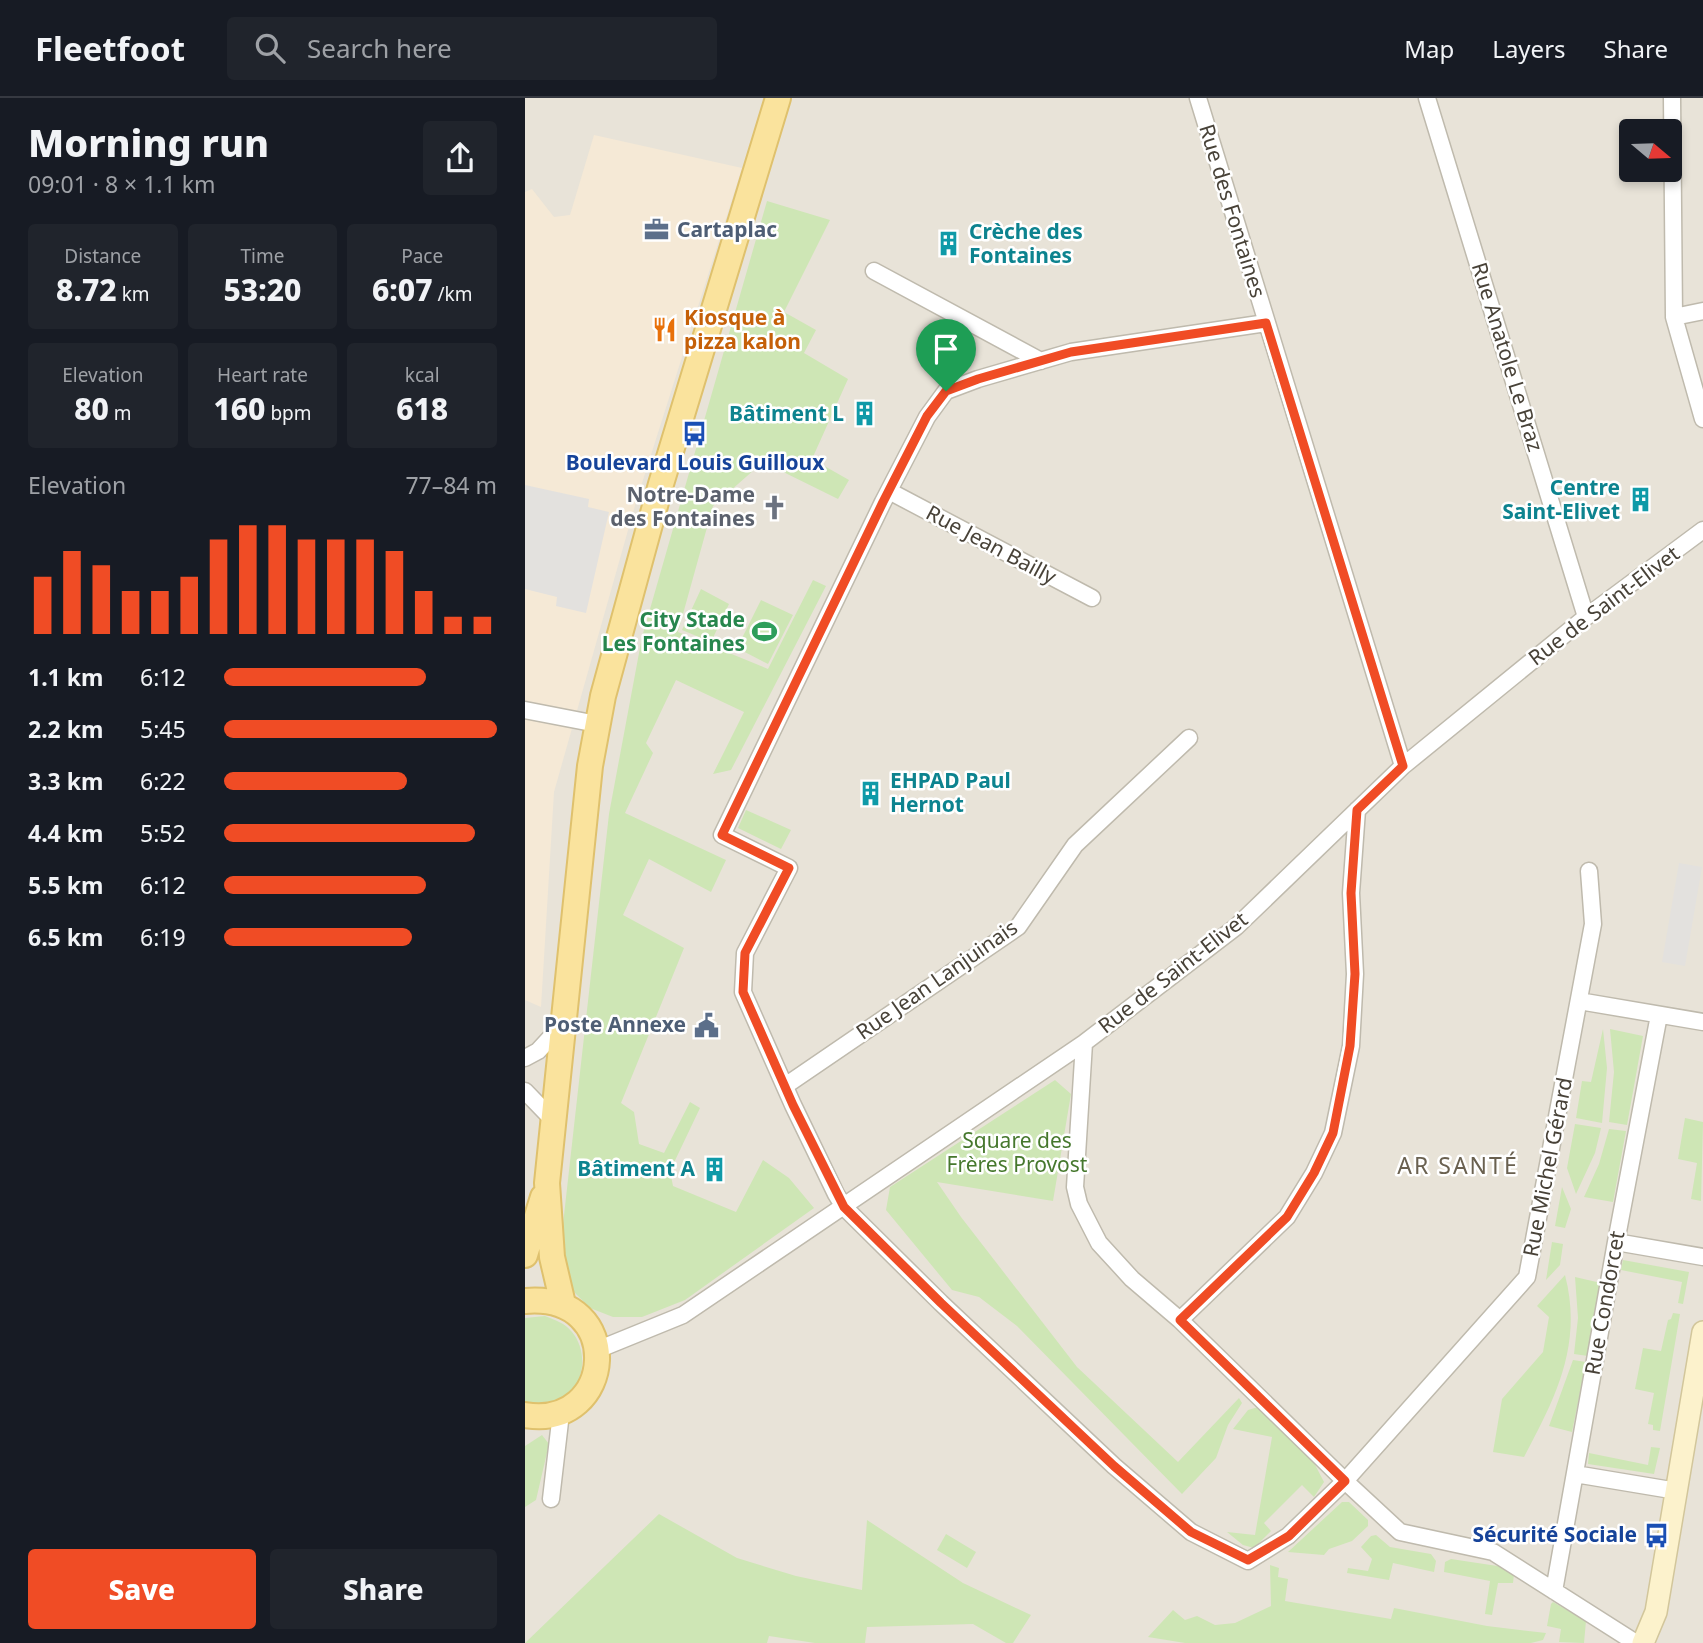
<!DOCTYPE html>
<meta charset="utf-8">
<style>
:root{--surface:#171b24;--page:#20242c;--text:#f1f3f6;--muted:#9ea1a6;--line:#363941;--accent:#f04c25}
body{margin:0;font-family:"Noto Sans",sans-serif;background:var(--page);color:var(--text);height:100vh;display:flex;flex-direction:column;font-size:26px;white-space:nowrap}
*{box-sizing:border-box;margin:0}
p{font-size:23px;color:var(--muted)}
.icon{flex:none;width:38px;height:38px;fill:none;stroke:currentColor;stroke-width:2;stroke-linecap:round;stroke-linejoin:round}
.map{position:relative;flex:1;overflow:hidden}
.details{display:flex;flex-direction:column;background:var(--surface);width:525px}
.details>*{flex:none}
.needle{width:46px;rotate:109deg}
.tools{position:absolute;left:1094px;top:21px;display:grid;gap:14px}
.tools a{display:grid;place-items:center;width:63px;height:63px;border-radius:7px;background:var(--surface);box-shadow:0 4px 10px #0003;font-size:35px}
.pin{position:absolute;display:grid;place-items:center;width:60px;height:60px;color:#fff;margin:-72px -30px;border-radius:50% 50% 50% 0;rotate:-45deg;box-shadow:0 0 7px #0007}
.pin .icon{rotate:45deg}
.round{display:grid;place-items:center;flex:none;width:74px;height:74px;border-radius:7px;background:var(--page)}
.headline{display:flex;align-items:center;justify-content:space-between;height:119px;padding:0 28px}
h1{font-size:38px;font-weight:800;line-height:52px}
.metrics{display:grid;grid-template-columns:repeat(3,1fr);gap:10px;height:119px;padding:7px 28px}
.metrics div{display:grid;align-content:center;border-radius:7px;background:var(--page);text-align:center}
.metrics b{font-size:30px;font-weight:800}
.metrics small{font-size:19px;font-weight:400}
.metrics p{font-size:19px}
.chart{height:196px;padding:14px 28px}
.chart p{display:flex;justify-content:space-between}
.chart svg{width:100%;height:126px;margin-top:7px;stroke:var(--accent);stroke-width:6}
.action{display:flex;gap:14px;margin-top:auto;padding:14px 28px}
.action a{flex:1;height:80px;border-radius:7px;background:var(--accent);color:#fff;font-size:28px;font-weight:800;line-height:80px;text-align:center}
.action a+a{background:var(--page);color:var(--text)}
ul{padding:0 28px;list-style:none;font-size:23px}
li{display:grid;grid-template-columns:112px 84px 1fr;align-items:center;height:52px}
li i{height:18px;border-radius:9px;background:var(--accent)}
header{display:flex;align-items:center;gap:42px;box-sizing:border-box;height:98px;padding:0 35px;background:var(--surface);border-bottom:2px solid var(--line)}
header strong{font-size:33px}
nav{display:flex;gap:38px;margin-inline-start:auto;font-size:24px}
.search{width:490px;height:63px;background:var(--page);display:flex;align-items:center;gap:18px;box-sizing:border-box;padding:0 24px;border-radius:7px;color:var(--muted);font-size:26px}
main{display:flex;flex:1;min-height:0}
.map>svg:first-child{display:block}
.residential{fill:#e8e3d8;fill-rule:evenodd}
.commercial{fill:#f5e9d6}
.green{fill:#cee6b5}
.parking{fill:#e3e1de}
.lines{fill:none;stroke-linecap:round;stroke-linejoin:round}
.street-casing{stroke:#bfbaad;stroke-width:19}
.secondary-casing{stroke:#d2c69b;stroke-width:24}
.primary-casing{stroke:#dfc16d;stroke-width:28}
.street{stroke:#fff;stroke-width:16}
.secondary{stroke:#fcf2cc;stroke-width:21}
.primary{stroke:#fae39d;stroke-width:24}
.route-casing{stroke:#fff;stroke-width:14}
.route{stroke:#f04c25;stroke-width:9}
.labels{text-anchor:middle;stroke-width:5;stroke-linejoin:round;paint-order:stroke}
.street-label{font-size:21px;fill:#484238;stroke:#fff}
.service-label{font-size:21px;font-weight:bold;fill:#4e5e75;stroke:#fff;text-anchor:start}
.culture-label{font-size:21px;font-weight:bold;fill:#0d838f;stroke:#fff;text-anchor:end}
.food-label{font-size:21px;font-weight:bold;fill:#c56008;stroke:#fff;text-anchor:start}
.transit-label{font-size:21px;font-weight:bold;fill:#164399;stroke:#fff}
.worship-label{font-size:21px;font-weight:bold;fill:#5b616d;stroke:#fff;text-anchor:end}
.leisure-label{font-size:21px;font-weight:bold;fill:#27864d;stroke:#fff;text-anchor:end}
.park-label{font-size:21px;fill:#46782d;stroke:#fff}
.neighbourhood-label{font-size:23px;letter-spacing:2px;fill:#6a6150;stroke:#fff}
</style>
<header>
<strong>Fleetfoot</strong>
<div class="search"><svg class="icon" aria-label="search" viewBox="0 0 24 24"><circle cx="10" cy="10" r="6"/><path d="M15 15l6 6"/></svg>Search here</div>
<nav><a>Map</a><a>Layers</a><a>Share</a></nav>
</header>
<main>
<section class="details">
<div class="headline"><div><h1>Morning run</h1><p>09:01 · 8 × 1.1 km</p></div><a class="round"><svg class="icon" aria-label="share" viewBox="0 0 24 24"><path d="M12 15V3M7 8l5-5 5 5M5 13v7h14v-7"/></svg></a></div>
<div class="metrics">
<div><p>Distance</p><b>8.72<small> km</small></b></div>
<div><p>Time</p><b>53:20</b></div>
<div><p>Pace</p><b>6:07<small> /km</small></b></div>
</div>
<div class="metrics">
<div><p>Elevation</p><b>80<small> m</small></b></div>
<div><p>Heart rate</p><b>160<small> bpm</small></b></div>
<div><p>kcal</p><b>618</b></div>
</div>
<div class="chart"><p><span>Elevation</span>77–84 m</p>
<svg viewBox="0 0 160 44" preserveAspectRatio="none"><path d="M5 44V24M15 44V15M25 44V20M35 44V29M45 44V29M55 44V24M65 44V11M75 44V6M85 44V6M95 44V11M105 44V11M115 44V11M125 44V15M135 44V29M145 44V38M155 44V38"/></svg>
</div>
<ul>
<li><b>1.1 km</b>6:12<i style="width:74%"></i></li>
<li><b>2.2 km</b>5:45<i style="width:100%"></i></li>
<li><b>3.3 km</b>6:22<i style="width:67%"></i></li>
<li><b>4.4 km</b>5:52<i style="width:92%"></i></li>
<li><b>5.5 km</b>6:12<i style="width:74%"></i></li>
<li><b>6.5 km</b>6:19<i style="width:69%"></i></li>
</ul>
<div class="action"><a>Save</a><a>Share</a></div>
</section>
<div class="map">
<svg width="1178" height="1545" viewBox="0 0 1178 1545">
<rect width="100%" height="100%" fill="#f4f1ea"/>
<path class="residential" d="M0,0H1178V1545H0ZM1106,33H1144V72H1106Z"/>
<path class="commercial" d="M69,37L217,70L111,404L29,694L16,909L0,902V94L7,91L29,119L45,117Z"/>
<path class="green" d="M242,103L305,122L259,214L291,232L279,255L323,281L287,361L324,382L313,401L238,364L188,408L153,534L243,571L288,482L301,488L206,672L188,676L219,614L151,582L121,645L128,655L100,715L201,762L186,794L124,761L98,817L159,850L96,1005L109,1014L114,1046L139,1055L165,1004L175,1010L145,1073L148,1088L211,1114L238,1062L264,1080L289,1110L160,1202L117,1219H88L65,1210L47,1192L36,1144L84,716L117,539Z
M176,491L204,506L186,544L157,532Z
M236,502L268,517L243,566L212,550Z
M221,712L266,732L256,751L213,730Z
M1078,931L1082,970L1077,1025L1051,1020L1057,983L1066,984Z
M1085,931L1118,938L1102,1027L1084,1024L1089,974Z
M530,982L546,996L528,1103L412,1084L436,1119L552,1269L653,1364L714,1300L717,1305L703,1327L691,1360L657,1396L492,1228L454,1199L427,1192L361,1112L365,1089Z
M1160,1020L1178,1024L1176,1103L1166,1101L1172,1065L1153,1061Z
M1050,1026L1076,1030L1070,1055L1051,1096L1042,1070Z
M1084,1031L1101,1033L1088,1104L1059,1099L1074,1066Z
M1037,1089L1046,1111L1040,1130L1030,1128Z
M1027,1144L1038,1146L1035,1167L1021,1182Z
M1098,1162L1164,1174L1158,1206L1153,1205L1157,1184L1096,1172Z
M1040,1177C1058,1246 1031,1299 999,1359L968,1354L977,1301L1018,1254L1024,1219L1012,1208Z
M1050,1179L1076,1185L1063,1258L1049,1256L1053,1220Z
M1148,1215L1155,1216L1135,1333L1128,1332V1327L1123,1326L1129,1295L1110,1291L1118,1250L1136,1253L1143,1222L1146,1221Z
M20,1218C30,1222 40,1225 47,1234C66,1257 58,1297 27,1306C19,1308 8,1306 0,1306V1220Z
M1048,1262L1061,1264L1047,1334L1024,1328Z
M733,1309L787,1361L799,1384L789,1399L777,1387L739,1425L746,1433L729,1450L718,1447L702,1434L730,1437L747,1339L708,1331L723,1312Z
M17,1337L24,1346L11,1402L0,1409V1348Z
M1126,1349L1135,1350L1129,1376L1063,1366L1064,1355L1123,1367Z
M817,1404H824L843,1422V1428L827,1443L804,1451L799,1457L763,1454Z
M134,1416L212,1460L271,1478L337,1492L342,1422L438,1485L506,1517L488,1545H481L448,1526L342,1529L340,1545H290L244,1538L242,1545H0Z
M421,1436L451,1454L442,1470L412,1452Z
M851,1437L865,1449L906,1456L911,1463L909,1474L868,1465L864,1482L822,1475L823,1470L843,1473L847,1461L836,1449L846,1438Z
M926,1461L979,1469L989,1476L988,1485H973L967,1517L960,1516L965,1483L919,1474L920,1464Z
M745,1467L754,1470L753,1479L763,1481L760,1503L866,1521L869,1510L962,1528L1021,1535L1018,1542L1006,1545H660L623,1539L648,1512L660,1522L672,1518L690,1527L710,1525L746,1508Z
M1028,1504L1061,1523L1059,1545L1034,1544L1036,1531L1022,1528L1026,1506Z"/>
<path class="parking" d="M0,387L64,401L63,409L84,414L61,515L31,508L32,499L0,491Z
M1154,765L1177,769L1160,868L1137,864Z"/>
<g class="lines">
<defs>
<path id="street" d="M673,0L878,668
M902,0L1061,519
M1147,0L1149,219L1178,321
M349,173L516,263
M1149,219L1178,213
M741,225L546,254L453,281L421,293L402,319L358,404L197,737L264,770L220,855L218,894L268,1007L311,1096L319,1109L416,1205L589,1368L666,1434L723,1463L763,1438L820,1383L1002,1179L1068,826L1064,773
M364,393L567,500
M0,612L72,626
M1054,903L1178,924
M559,945L550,1089L554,1106L574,1145L607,1181L655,1222L820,1383L875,1434L968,1454L1111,1545
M0,960L13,953L38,926
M260,988L493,829L550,747L664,640
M0,993L28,1022
M1091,1144L1178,1159
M655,1222L762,1119L789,1075L808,1035L826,948L830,876L826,795L832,712
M72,1252L158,1217L559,945L711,829L878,668L1061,519L1178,432
M1050,1376L1152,1393
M26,1401L36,1315
M1029,1493L1091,1144L1134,917"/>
<path id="secondary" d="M1118,1545L1131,1514L1178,1234"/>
<path id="primary" d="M0,1157L18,1099
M0,1203C101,1194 91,1332 0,1317
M38,1206L27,1159L22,1085L65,668L78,598L136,386L253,0"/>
</defs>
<use href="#street" class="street-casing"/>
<use href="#secondary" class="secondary-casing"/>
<use href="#primary" class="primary-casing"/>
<use href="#street" class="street"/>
<use href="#secondary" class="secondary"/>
<use href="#primary" class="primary"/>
</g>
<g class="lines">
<defs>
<path id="route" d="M741,225L878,668L832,712L826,795L830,876L825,948L808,1035L789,1075L762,1119L655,1222L820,1383L764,1438L723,1462L666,1434L589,1368L416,1205L319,1109L268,1007L218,894L220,855L264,770L197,737L358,404L402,318L421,293L453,281L546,254Z"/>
</defs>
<use href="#route" class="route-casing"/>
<use href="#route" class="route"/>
</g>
<defs>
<symbol id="office-bare" viewBox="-9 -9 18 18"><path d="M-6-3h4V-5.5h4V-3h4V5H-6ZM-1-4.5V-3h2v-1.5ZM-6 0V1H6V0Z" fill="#5c6f8a" stroke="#fff" stroke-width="2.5" paint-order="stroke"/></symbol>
<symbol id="building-bare" viewBox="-9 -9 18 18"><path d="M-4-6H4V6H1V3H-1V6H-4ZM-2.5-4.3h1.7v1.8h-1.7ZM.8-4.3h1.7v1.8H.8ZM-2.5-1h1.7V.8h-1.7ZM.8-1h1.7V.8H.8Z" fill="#0f9aa8" stroke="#fff" stroke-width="2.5" paint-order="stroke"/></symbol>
<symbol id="restaurant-bare" viewBox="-9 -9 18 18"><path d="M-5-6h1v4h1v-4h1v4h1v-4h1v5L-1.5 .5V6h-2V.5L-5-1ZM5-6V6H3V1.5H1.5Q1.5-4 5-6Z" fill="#e8710a" stroke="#fff" stroke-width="2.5" paint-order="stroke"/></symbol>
<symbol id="bus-bare" viewBox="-9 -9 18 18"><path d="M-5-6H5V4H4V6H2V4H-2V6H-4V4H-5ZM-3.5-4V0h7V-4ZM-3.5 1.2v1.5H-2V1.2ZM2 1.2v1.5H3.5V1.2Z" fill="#1a4fb4" stroke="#fff" stroke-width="2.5" paint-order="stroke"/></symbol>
<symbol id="church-bare" viewBox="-9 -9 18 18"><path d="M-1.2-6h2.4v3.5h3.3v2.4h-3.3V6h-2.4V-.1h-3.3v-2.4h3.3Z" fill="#6b7280" stroke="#fff" stroke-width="2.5" paint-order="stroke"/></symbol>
<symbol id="stadium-bare" viewBox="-9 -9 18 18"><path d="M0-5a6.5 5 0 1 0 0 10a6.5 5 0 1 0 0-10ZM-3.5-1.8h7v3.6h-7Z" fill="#2e9e5b" stroke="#fff" stroke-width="2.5" paint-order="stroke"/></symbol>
<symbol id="civic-bare" viewBox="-9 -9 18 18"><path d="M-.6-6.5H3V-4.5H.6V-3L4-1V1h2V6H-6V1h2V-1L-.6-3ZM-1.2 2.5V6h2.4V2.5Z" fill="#5c6f8a" stroke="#fff" stroke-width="2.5" paint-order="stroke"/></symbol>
</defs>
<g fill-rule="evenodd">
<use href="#office-bare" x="114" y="114" width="35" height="35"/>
<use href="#building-bare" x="406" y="128" width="35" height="35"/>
<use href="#restaurant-bare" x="122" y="214" width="35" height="35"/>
<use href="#building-bare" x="322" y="298" width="35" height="35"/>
<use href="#bus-bare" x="152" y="318" width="35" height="35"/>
<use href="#building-bare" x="1098" y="384" width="35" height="35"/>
<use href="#church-bare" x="232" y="392" width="35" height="35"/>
<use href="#stadium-bare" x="222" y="516" width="35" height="35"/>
<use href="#building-bare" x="328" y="678" width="35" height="35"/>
<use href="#civic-bare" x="164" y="910" width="35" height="35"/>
<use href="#building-bare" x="172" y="1054" width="35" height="35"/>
<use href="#bus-bare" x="1114" y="1420" width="35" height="35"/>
</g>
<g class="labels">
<g class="street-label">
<text transform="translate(707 113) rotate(73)" y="7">Rue des Fontaines</text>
<text transform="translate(982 259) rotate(73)" y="7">Rue Anatole Le Braz</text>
<text transform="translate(466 447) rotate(28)" y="7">Rue Jean Bailly</text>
<text transform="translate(1079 508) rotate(-37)" y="7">Rue de Saint-Elivet</text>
<text transform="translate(648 875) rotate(-38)" y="7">Rue de Saint-Elivet</text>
<text transform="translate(412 882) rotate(-35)" y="7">Rue Jean Lanjuinais</text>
<text transform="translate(1023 1069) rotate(-79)" y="7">Rue Michel Gérard</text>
<text transform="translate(1080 1205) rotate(-80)" y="7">Rue Condorcet</text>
</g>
<g class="service-label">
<text x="152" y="139">Cartaplac</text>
<text x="161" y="934" text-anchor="end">Poste Annexe</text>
</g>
<g class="culture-label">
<text x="444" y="141" text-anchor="start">Crèche des<tspan x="444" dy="24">Fontaines</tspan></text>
<text x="319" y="323">Bâtiment L</text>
<text x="1095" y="397">Centre<tspan x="1095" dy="24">Saint-Elivet</tspan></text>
<text x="365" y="690" text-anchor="start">EHPAD Paul<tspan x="365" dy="24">Hernot</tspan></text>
<text x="170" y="1078">Bâtiment A</text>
</g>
<g class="food-label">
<text x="159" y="227">Kiosque à<tspan x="159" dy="24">pizza kalon</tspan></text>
</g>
<g class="transit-label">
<text x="170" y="372">Boulevard Louis Guilloux</text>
<text x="1112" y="1444" text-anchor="end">Sécurité Sociale</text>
</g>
<g class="worship-label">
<text x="230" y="404">Notre-Dame<tspan x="230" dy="24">des Fontaines</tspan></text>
</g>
<g class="leisure-label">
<text x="220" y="529">City Stade<tspan x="220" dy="24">Les Fontaines</tspan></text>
</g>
<g class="park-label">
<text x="492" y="1050">Square des<tspan x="492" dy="24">Frères Provost</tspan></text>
</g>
<g class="neighbourhood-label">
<text x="933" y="1076">AR SANTÉ</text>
</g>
</g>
</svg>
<div class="tools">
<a><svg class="needle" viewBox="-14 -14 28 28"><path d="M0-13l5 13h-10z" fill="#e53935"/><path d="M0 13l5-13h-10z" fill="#9ea1a6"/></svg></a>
</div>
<div class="pin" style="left:421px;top:293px;background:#1e9e55"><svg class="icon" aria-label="arrive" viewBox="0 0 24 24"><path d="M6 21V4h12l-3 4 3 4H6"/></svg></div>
</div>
</main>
